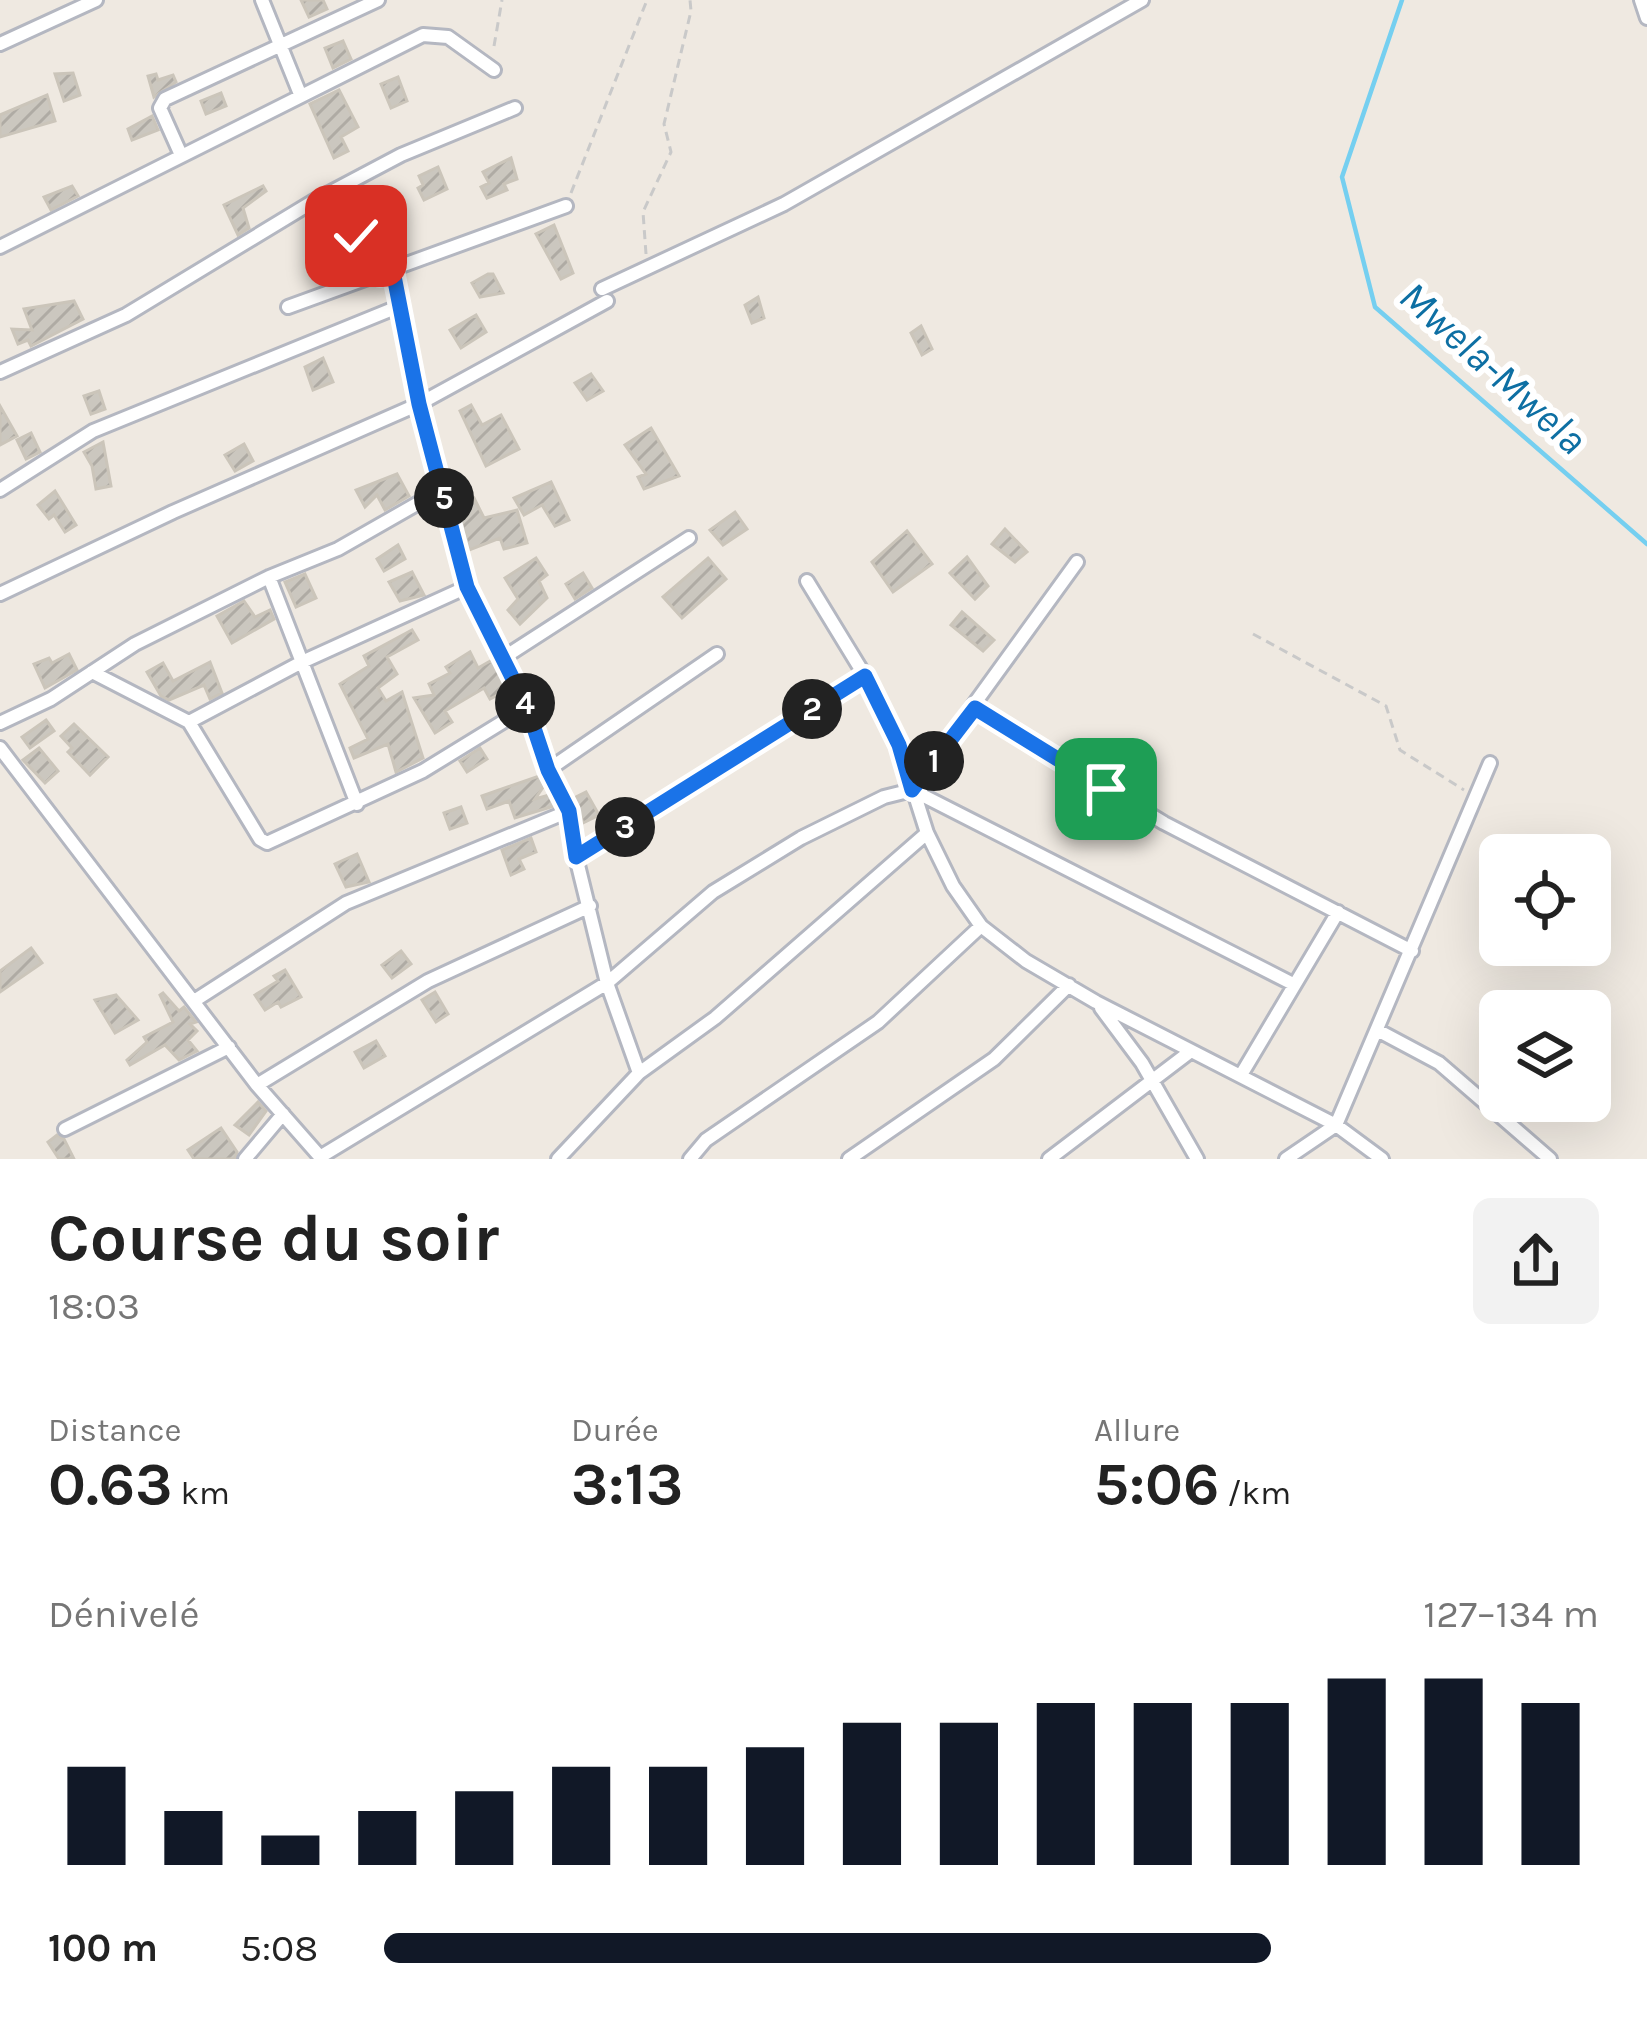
<!DOCTYPE html>
<html lang="fr">
<meta charset="utf-8">
<style>
:root{--surface:#fff;--page:#f2f2f2;--text:#222;--muted:#767676;--accent:#111827}
body{margin:0;font-family:Karla,sans-serif;background:var(--page);color:var(--text);height:100vh;display:flex;flex-direction:column;font-size:45px;white-space:nowrap}
*{box-sizing:border-box;margin:0}
p{font-size:39px;color:var(--muted)}
.icon{flex:none;width:66px;height:66px;fill:none;stroke:currentColor;stroke-width:2;stroke-linecap:round;stroke-linejoin:round}
.map{position:relative;height:1159px;overflow:hidden}
.sheet{display:flex;flex-direction:column;background:var(--surface);flex:1}
.sheet>*{flex:none}
.controls{position:absolute;left:1479px;top:834px;display:grid;gap:24px}
.controls a{display:grid;place-items:center;width:132px;height:132px;border-radius:18px;background:var(--surface);box-shadow:0 12px 48px #0002;font-size:60px}
.pin{position:absolute;display:grid;place-items:center;width:102px;height:102px;color:#fff;margin:-51px;border-radius:24px;box-shadow:0 6px 18px #0006}
.km{position:absolute;width:60px;height:60px;margin:-30px;border-radius:50%;background:#222;color:#fff;font-size:33px;line-height:60px;text-align:center}
.round{display:grid;place-items:center;flex:none;width:126px;height:126px;border-radius:18px;background:var(--page)}
.head{display:flex;align-items:center;justify-content:space-between;height:204px;padding:0 48px}
h1{font-size:66px;font-weight:700;line-height:90px}
.metrics{display:grid;grid-template-columns:repeat(3,1fr);gap:18px;height:204px;padding:12px 48px}
.metrics div{display:grid;align-content:center}
.metrics b{font-size:60px;font-weight:700}
.metrics small{font-size:33px;font-weight:400}
.metrics p{font-size:33px}
.chart{height:336px;padding:24px 48px}
.chart p{display:flex;justify-content:space-between}
.chart svg{width:100%;height:216px;margin-top:12px;stroke:var(--accent);stroke-width:6}
ul{padding:0 48px;list-style:none;font-size:39px}
li{display:grid;grid-template-columns:192px 144px 1fr;align-items:center;height:90px}
li i{height:30px;border-radius:15px;background:var(--accent)}
.map>svg:first-child{display:block}
.lines{fill:none;stroke-linecap:round;stroke-linejoin:round}
.stream{stroke:#75cff0;stroke-width:4.5}
.building{fill:url(#building-hatch);stroke:#cbc5ba;stroke-width:3}
.minor-casing{stroke:#b4b7c1;stroke-width:18}
.path{stroke:#c9c9c9;stroke-width:3;stroke-dasharray:9 6;stroke-linecap:butt}
.minor{stroke:#fff;stroke-width:12}
.route-casing{stroke:#fff;stroke-width:24}
.route{stroke:#1a73e8;stroke-width:15}
.labels{text-anchor:middle;stroke-width:12;stroke-linejoin:round;paint-order:stroke}
.water-label{font-size:42px;font-style:italic;fill:#0d6fa3;stroke:#fff}
</style>
<div class="map">
<svg width="1647" height="1159" viewBox="0 0 1647 1159">
<defs>
<pattern id="building-hatch" width="6" height="6" patternUnits="userSpaceOnUse" patternTransform="scale(3)"><rect width="6" height="6" fill="#cbc7bf"/><path d="M-1 1l2-2M0 6l6-6M5 7l2-2" fill="none" stroke="#afaba4"/></pattern>
</defs>
<rect width="100%" height="100%" fill="#efe9e1"/>
<g class="lines">
<path class="stream" d="M1402,0L1342,177L1375,307L1647,544"/>
</g>
<path class="building" d="M301,0H323L327,9L309,17Z
M343,41L351,59L333,68L325,48Z
M73,73L80,95L64,101L55,74Z
M156,74L158,80L173,75L176,82L154,97L148,76Z
M398,77L407,101L391,108L381,84Z
M339,90L358,127L341,137L348,151L334,158L310,104Z
M221,93L226,106L206,114L201,101Z
M47,95L55,121L0,137V115Z
M152,116L158,130L132,140L128,129Z
M511,158L517,179L504,184L507,190L487,198L481,187L489,183L483,172Z
M438,167L447,189L424,200L418,188L423,185L419,176Z
M72,186L78,196L51,210L44,197Z
M263,186L266,191L243,208L249,228L238,235L224,205Z
M402,224L405,236L395,239L400,248L381,257L369,237Z
M554,225L573,273L561,279L536,234Z
M488,274H493L503,293L480,297L472,283Z
M758,297L764,318L752,323L745,305Z
M74,301L83,319L31,346L28,340L18,344L12,329L32,330L24,309Z
M476,315L486,332L461,348L450,330Z
M921,326L932,349L922,355L911,333Z
M323,358L333,382L313,390L305,367Z
M591,374L603,391L587,400L575,383Z
M99,391L105,409L91,414L84,396Z
M471,405L482,425L501,415L519,449L486,466L460,411Z
M0,406L17,436L0,445Z
M651,428L679,476L644,489L638,477L646,474L625,445Z
M31,433L40,452L26,459L17,440Z
M103,442L111,486L96,489L92,466L84,452Z
M244,444L253,461L235,471L225,455Z
M397,474L409,496L385,510L377,495L365,507L356,490Z
M551,482L569,520L555,526L542,505L524,515L514,498Z
M55,491L76,525L65,532L54,515L49,519L38,505Z
M474,498L484,518L517,510L527,543L504,549L500,538L469,550L457,507Z
M735,512L747,529L723,545L710,530Z
M1005,529L1027,552L1015,562L992,544Z
M907,531L932,564L893,592L872,562Z
M398,545L405,559L384,571L377,559Z
M967,557L988,586L975,599L950,573Z
M536,558L547,575L539,581L547,598L520,624L508,610L518,599L505,578Z
M708,558L726,579L682,618L663,597Z
M412,572L424,595L400,601L389,582Z
M583,573L592,588L575,599L566,584Z
M305,574L316,598L296,607L285,582Z
M244,601L255,617L270,610L274,619L232,643L217,616Z
M962,612L994,640L983,651L951,625Z
M412,630L418,640L387,657L397,674L378,688L386,701L402,692L423,758L396,772L388,744L354,758L350,748L368,739L340,684L369,666L364,656Z
M470,652L478,668L492,660L507,690L490,699L484,688L445,711L452,722L435,733L414,698L434,695L429,684L450,673L446,667Z
M69,654L77,670L45,688L34,664L49,658L52,663Z
M210,662L222,693L210,699L204,685L169,700L161,696L147,672L163,663L173,681Z
M46,720L54,731L30,748L22,737Z
M74,724L108,757L90,775L68,752L72,748L61,736Z
M39,748L58,771L45,783L23,760Z
M480,748L487,759L467,772L460,761Z
M539,776L544,786L535,799L549,795L554,806L515,818L509,801L487,809L482,796Z
M586,792L599,815L583,823L574,798Z
M461,807L467,823L450,829L444,813Z
M531,838L536,852L519,859L524,869L511,875L502,850Z
M357,854L369,882L346,887L335,864Z
M31,948L42,963L0,992V971Z
M401,951L411,964L392,978L382,965Z
M285,970L301,997L281,1007L278,1002L265,1010L255,995L278,981L274,976Z
M435,992L448,1014L436,1022L422,1000Z
M163,993L179,1011L184,1007L196,1022L190,1024L197,1031L188,1040L197,1051L179,1060L165,1045L130,1065L127,1060L147,1042L144,1037L173,1022L160,995Z
M116,995L138,1020L115,1033L95,1000Z
M376,1041L385,1056L364,1068L355,1052Z
M258,1102L266,1111L249,1135L235,1125Z
M221,1128L237,1152L235,1159H194L188,1150Z
M57,1135L64,1139L74,1159H59L48,1142Z"/>
<g class="lines">
<defs>
<path id="minor" d="M262,0L300,94
M1641,0L1647,18
M0,44L96,0
M181,155L160,108L165,99L378,0
M314,201L356,236L380,276
M0,247L423,35L448,37L494,70
M393,271L419,404L467,587L527,707L548,770L569,811L576,857L607,983L639,1073
M602,289L784,204L1142,0
M288,307L566,206
M0,372L126,315L314,201L401,155L515,108
M0,490L93,431L400,306
M269,577L357,804
M807,581L865,676L899,745L927,833L953,886L981,926L1026,961L1096,1002L1336,1125L1382,1159
M0,594L173,512L419,404L607,301
M503,658L689,538
M92,672L189,722L260,839L267,843L423,771L527,707
M975,708L1164,823L1412,951
M189,722L302,662L467,587
M0,723L51,699L135,644L269,577L338,549L443,489
M0,748L257,1085L322,1159
M548,770L717,654
M912,790L1293,984
M576,857L865,676
M194,1001L346,903L569,811
M1101,1008L1142,1063L1197,1159
M1379,1031L1439,1063L1550,1159
M1241,1075L1338,912
M257,1085L428,981L590,906
M65,1129L229,1047
M320,1157L607,983L713,892L801,838L884,797L912,790L1077,562
M245,1159L283,1114
M558,1159L639,1073L715,1018L927,833
M690,1159L706,1140L878,1022L981,926
M849,1159L994,1059L1069,985
M1049,1159L1191,1051
M1286,1159L1336,1125L1490,763"/>
</defs>
<use href="#minor" class="minor-casing"/>
<path class="path" d="M494,46L502,0
M571,193L647,0
M646,254L643,212L671,152L664,124L691,11L690,0
M1253,634L1386,706L1400,750L1464,790"/>
<use href="#minor" class="minor"/>
</g>
<g class="lines">
<defs>
<path id="route" d="M356,236L380,276L393,271L419,404L467,587L527,707L548,770L569,811L576,857L865,676L899,745L912,790L975,708L1106,789"/>
</defs>
<use href="#route" class="route-casing"/>
<use href="#route" class="route"/>
</g>
<g class="labels">
<g class="water-label">
<text transform="translate(1494 367) rotate(42)" y="15">Mwela-Mwela</text>
</g>
</g>
</svg>
<div class="controls">
<a><svg class="icon" aria-label="locate" viewBox="0 0 24 24"><circle cx="12" cy="12" r="6"/><path d="M12 2v4M12 18v4M2 12h4M18 12h4"/></svg></a>
<a><svg class="icon" aria-label="layers" viewBox="0 0 24 24"><path d="M12 4l9 5-9 5-9-5zM3 14l9 5 9-5"/></svg></a>
</div>
<div class="pin" style="left:1106px;top:789px;background:#1e9e55"><svg class="icon" aria-label="arrive" viewBox="0 0 24 24"><path d="M6 21V4h12l-3 4 3 4H6"/></svg></div>
<div class="pin" style="left:356px;top:236px;background:#d93025"><svg class="icon" aria-label="check" viewBox="0 0 24 24"><path d="M5 12l5 5 9-10"/></svg></div>
<b class="km" style="left:934px;top:761px">1</b>
<b class="km" style="left:812px;top:709px">2</b>
<b class="km" style="left:625px;top:827px">3</b>
<b class="km" style="left:525px;top:703px">4</b>
<b class="km" style="left:444px;top:498px">5</b>
</div>
<section class="sheet">
<div class="head"><div><h1>Course du soir</h1><p>18:03</p></div><a class="round"><svg class="icon" aria-label="share" viewBox="0 0 24 24"><path d="M12 15V3M7 8l5-5 5 5M5 13v7h14v-7"/></svg></a></div>
<div class="metrics">
<div><p>Distance</p><b>0.63<small> km</small></b></div>
<div><p>Durée</p><b>3:13</b></div>
<div><p>Allure</p><b>5:06<small> /km</small></b></div>
</div>
<div class="chart"><p><span>Dénivelé</span>127–134 m</p>
<svg viewBox="0 0 160 44" preserveAspectRatio="none"><path d="M5 44V24M15 44V33M25 44V38M35 44V33M45 44V29M55 44V24M65 44V24M75 44V20M85 44V15M95 44V15M105 44V11M115 44V11M125 44V11M135 44V6M145 44V6M155 44V11"/></svg>
</div>
<ul>
<li><b>100 m</b>5:08<i style="width:73%"></i></li>
</ul>
</section>
